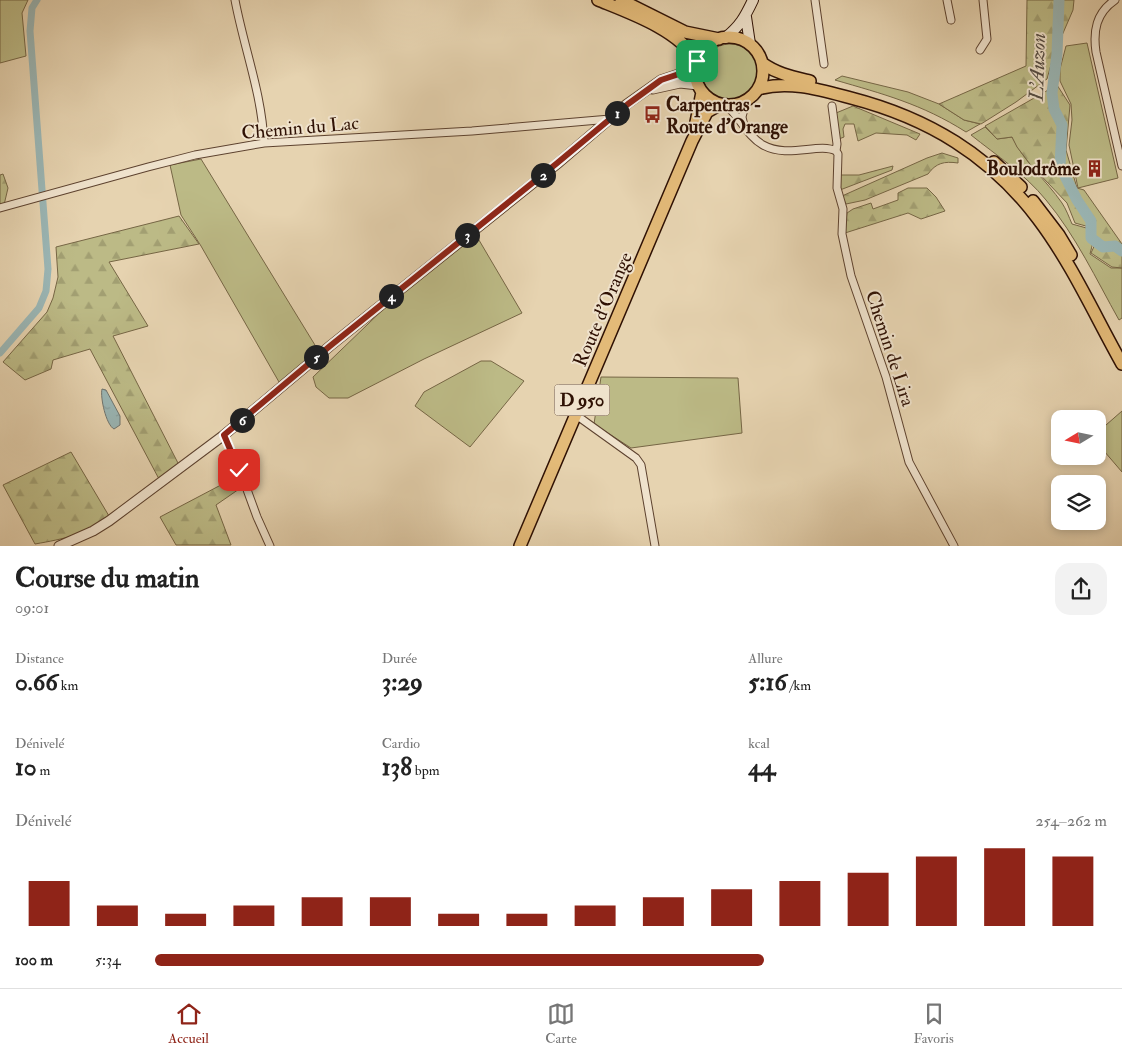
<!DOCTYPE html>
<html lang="fr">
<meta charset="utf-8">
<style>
:root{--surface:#fff;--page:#f2f2f2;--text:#222;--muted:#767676;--line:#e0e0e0;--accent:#8f2418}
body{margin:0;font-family:"IM FELL Double Pica",serif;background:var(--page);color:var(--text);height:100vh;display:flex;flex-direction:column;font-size:19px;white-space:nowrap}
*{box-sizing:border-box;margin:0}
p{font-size:16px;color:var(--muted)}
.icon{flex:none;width:28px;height:28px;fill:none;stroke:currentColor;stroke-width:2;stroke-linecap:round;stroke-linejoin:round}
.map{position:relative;height:546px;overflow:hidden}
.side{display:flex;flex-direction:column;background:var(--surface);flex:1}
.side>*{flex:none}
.needle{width:32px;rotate:260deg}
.controls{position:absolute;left:1051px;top:410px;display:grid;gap:10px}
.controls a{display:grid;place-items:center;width:55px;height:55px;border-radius:10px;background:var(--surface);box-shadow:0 2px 8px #0003;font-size:25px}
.pin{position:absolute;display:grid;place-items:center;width:42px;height:42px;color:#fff;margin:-21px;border-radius:10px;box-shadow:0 2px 8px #0006}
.km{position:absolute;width:25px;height:25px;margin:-12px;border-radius:50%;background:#222;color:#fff;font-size:14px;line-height:25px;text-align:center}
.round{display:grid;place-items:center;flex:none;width:52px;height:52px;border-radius:15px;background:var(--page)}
.headline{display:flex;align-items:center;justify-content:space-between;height:85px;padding:0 15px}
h1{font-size:28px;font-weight:700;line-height:38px}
.metrics{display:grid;grid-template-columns:repeat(3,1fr);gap:8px;height:85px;padding:5px 15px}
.metrics div{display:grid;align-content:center}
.metrics b{font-size:25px;font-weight:700}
.metrics small{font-size:14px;font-weight:400}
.metrics p{font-size:14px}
.chart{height:140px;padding:10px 15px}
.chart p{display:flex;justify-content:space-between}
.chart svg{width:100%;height:90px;margin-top:5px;stroke:var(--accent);stroke-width:6}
ul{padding:0 15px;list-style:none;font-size:16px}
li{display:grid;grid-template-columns:80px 60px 1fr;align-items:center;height:38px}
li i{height:12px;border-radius:6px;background:var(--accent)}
.tab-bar{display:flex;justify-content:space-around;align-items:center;height:70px;border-top:1px solid var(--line);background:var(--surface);font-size:14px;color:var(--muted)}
.tab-bar a{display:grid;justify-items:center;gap:2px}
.tab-bar .current{color:var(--accent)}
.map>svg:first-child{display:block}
.grass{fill:#bcba86;stroke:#766645}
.forest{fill:url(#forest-firs);stroke:#766645}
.water{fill:url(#water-ripples);stroke:#6f746e}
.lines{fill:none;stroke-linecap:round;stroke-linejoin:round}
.canal{stroke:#9ab6b5;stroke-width:7}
.river{stroke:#9ab6b5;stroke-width:11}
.minor-casing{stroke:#5d422f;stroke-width:9}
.tertiary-casing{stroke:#5d422f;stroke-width:11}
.secondary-casing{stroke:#2f1104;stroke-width:12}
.primary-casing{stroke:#2f1104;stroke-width:14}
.minor{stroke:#efe2cc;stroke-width:7}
.tertiary{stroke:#efe2cc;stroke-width:9}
.secondary{stroke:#efe2cc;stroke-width:10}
.primary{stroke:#e3ba78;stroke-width:11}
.route-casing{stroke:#fff;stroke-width:10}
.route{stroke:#8f2418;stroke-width:6}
.labels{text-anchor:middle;stroke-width:4;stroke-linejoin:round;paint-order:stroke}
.shield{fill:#efe2cc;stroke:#695040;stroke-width:1}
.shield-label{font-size:18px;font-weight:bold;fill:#2f1104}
.poi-label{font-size:19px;font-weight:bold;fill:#2f1104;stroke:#efe2cc;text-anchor:start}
.street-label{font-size:19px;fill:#2f1104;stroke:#efe2cc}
.water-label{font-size:20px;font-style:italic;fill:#544b42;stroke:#efe2cc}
</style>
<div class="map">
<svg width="1122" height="546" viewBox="0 0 1122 546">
<defs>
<pattern id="forest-firs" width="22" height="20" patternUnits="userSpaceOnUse" patternTransform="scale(1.25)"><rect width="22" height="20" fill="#bcba86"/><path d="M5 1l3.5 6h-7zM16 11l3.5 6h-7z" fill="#a29f72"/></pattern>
<pattern id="water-ripples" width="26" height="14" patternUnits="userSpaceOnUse" patternTransform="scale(1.25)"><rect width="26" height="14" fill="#9ab6b5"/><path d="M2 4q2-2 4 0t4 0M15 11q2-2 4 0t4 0" fill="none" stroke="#859b9a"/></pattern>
</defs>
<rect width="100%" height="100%" fill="#e6d3b0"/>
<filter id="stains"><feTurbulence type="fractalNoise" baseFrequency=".004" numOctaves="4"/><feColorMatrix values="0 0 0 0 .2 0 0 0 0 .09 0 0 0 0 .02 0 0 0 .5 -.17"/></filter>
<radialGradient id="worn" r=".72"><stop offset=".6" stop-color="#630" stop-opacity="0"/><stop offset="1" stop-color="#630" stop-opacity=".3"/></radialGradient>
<path class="grass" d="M0,0H28L22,13L26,56L0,63Z
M1087,43L1118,178L1078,188L1069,145L1072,120L1071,104L1060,81V69L1066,46Z
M702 72a28 28 0 1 1 56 0a28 28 0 1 1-56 0Z
M842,76L908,92L939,104L964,120L980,124L966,132C922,104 883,94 835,80Z
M985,127L997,139L1012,137C1024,162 1046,180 1062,203C1066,209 1069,217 1072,224L1090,229V239L1093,242L1090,254L1111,268H1122V318L1119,320C1096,279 1076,236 1046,200C1025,174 996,155 971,135Z
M201,159L318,350L279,382L201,246L181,215L170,165Z
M476,235L522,313L424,359L348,398H329L316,387L313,377L395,298L415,284Z
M481,361H491L524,381L470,447L415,406L424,392Z
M601,377L738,378L742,433L631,448L594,424Z
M1122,411V472L1098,444V432Z"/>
<path class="forest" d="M1027,0H1074L1073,10L1054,54L1047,79L1016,102L981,124L964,120L939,104L1026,66Z
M1057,85L1070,105L1066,150L1077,188L1084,190L1122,244V268L1112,267L1091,253L1097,240L1093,237V228L1075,223L1067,203L1030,164L1017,147L1012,137L997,139L985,126Z
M853,106L920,134L916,140L907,135L876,133L858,141L854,124H845L843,129L844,137L839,139L836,113Z
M942,153L958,158V163C944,161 936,163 928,174L865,200L846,204L842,196L927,158Z
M893,166L892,170L840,190V175H859Z
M3,174L8,188L4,205L0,206V175Z
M908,188H927L936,197L945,211L921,219L908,213L845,233L847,213L853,209L871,203L873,209L898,200V193Z
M179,216L199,244L109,262L148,326L113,336L179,465L159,479L90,349L53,360L51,369L25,380L3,362L47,312L53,298L58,277L56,247Z
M71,452L109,516C86,535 63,539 35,544L3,485Z
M238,476L242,487L216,505L231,545H176L160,517Z"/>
<path class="water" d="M102,389L106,390L120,416V425L114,429C106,425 100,397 102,389Z"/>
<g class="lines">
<path class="canal" d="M0,353L39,308L46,291L48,269L30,31L32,8L37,0"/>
<path class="river" d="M1059,0L1057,54L1052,93L1054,109L1062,125L1060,166L1077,200L1091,221V238L1103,247L1115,246L1122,251"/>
<defs>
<path id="minor" d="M235,0C244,48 262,94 264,143
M815,0L824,64
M947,0L951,20
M1115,0C1096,13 1093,31 1096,52L1122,166
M980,50L987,39L983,0
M726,105C740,117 747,136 763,145C788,159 819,142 836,151L838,154L837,188L843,209L842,234L851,276L886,377L909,462L954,546
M832,106L837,144L836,151
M744,126L742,117L746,101
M0,208L148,167L195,155L264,143L472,131L610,119
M576,415L636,458L641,465L655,546
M224,435L239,470
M242,476L257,517L270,546"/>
<path id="tertiary" d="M653,89L680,83L698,85
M59,546L93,531L109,521L224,435L330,346L557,164L627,104L661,80L685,72L696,66"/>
<path id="secondary" d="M746,17L750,44
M725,38C740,26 745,17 753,0"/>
<path id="primary" d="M598,0C630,13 679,30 697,61
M621,0L685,32L719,39
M695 71a34 34 0 1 1 68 0a34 34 0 1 1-68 0Z
M762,63C777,74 793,77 810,81
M758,89C789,80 821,90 851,98C928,118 990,155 1038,219C1072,264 1095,316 1122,364
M695,127L702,92
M994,162L1021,187
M1033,201L1059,235L1071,255
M520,546L692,141L707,112L721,104"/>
</defs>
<use href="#minor" class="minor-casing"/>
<use href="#tertiary" class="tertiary-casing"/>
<use href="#secondary" class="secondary-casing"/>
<use href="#primary" class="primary-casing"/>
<use href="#minor" class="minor"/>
<use href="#tertiary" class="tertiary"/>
<use href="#secondary" class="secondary"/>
<use href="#primary" class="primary"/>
</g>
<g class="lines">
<defs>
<path id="route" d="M239,470L224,435L330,346L556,164L628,104L661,80L685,72L696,66L697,61"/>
</defs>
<use href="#route" class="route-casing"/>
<use href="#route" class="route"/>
</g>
<defs>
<symbol id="bus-bare" viewBox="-9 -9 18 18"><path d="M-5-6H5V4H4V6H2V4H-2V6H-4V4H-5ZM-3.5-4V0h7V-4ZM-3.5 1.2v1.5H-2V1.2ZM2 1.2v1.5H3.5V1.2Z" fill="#8f2418" stroke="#efe2cc" stroke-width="2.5" paint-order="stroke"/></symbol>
<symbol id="building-bare" viewBox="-9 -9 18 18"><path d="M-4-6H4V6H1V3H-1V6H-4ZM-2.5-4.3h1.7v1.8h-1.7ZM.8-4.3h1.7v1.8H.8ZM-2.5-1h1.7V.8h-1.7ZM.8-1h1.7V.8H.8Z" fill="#8f2418" stroke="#efe2cc" stroke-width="2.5" paint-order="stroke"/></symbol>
</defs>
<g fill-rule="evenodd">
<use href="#bus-bare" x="640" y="102" width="25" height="25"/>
<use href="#building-bare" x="1082" y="156" width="25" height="25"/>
</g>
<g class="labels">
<rect class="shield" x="554.5" y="384.5" width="55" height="31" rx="4"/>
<g class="shield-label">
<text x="582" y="406">D 950</text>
</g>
<g class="poi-label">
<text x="666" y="111">Carpentras -<tspan x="666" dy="22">Route d'Orange</tspan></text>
<text x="1080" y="175" text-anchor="end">Boulodrôme</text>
</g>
<g class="street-label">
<text transform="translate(300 127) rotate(-5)" y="7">Chemin du Lac</text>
<text transform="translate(602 309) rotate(-67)" y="7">Route d'Orange</text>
<text transform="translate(891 348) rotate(72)" y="7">Chemin de Lira</text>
</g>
<g class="water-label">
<text transform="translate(1037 67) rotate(-88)" y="7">L'Auzon</text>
</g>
</g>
<rect width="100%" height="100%" filter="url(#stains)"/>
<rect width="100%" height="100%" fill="url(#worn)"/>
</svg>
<div class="controls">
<a><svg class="needle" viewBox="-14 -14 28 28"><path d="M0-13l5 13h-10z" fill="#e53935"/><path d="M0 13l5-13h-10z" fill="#767676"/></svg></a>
<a><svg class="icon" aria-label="layers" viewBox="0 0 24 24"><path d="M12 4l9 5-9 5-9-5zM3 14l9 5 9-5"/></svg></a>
</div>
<div class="pin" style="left:697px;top:61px;background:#1e9e55"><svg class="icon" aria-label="arrive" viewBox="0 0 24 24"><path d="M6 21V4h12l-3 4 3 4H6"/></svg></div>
<div class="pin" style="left:239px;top:470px;background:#d93025"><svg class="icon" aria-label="check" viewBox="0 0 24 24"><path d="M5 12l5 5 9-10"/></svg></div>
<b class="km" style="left:617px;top:113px">1</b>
<b class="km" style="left:543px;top:175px">2</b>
<b class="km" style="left:467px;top:235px">3</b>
<b class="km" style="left:391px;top:296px">4</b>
<b class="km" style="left:316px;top:357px">5</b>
<b class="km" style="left:242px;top:420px">6</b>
</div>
<section class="side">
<div class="headline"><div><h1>Course du matin</h1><p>09:01</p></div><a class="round"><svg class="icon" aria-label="share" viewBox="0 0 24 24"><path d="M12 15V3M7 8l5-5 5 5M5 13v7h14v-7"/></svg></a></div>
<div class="metrics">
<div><p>Distance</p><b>0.66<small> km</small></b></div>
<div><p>Durée</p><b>3:29</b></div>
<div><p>Allure</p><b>5:16<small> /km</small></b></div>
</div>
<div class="metrics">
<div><p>Dénivelé</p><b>10<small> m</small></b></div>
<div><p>Cardio</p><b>138<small> bpm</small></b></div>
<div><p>kcal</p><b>44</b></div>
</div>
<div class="chart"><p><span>Dénivelé</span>254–262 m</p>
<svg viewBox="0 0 160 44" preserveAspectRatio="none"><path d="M5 44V22M15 44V34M25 44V38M35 44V34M45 44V30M55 44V30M65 44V38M75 44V38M85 44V34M95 44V30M105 44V26M115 44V22M125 44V18M135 44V10M145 44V6M155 44V10"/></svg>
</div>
<ul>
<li><b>100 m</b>5:34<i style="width:64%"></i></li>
</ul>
</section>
<nav class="tab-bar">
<a class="current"><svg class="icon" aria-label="home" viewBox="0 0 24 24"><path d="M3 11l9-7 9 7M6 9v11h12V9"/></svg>Accueil</a>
<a><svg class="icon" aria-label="map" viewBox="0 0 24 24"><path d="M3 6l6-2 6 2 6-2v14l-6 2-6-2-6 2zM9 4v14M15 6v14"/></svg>Carte</a>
<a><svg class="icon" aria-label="saved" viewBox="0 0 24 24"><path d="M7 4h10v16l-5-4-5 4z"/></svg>Favoris</a>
</nav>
